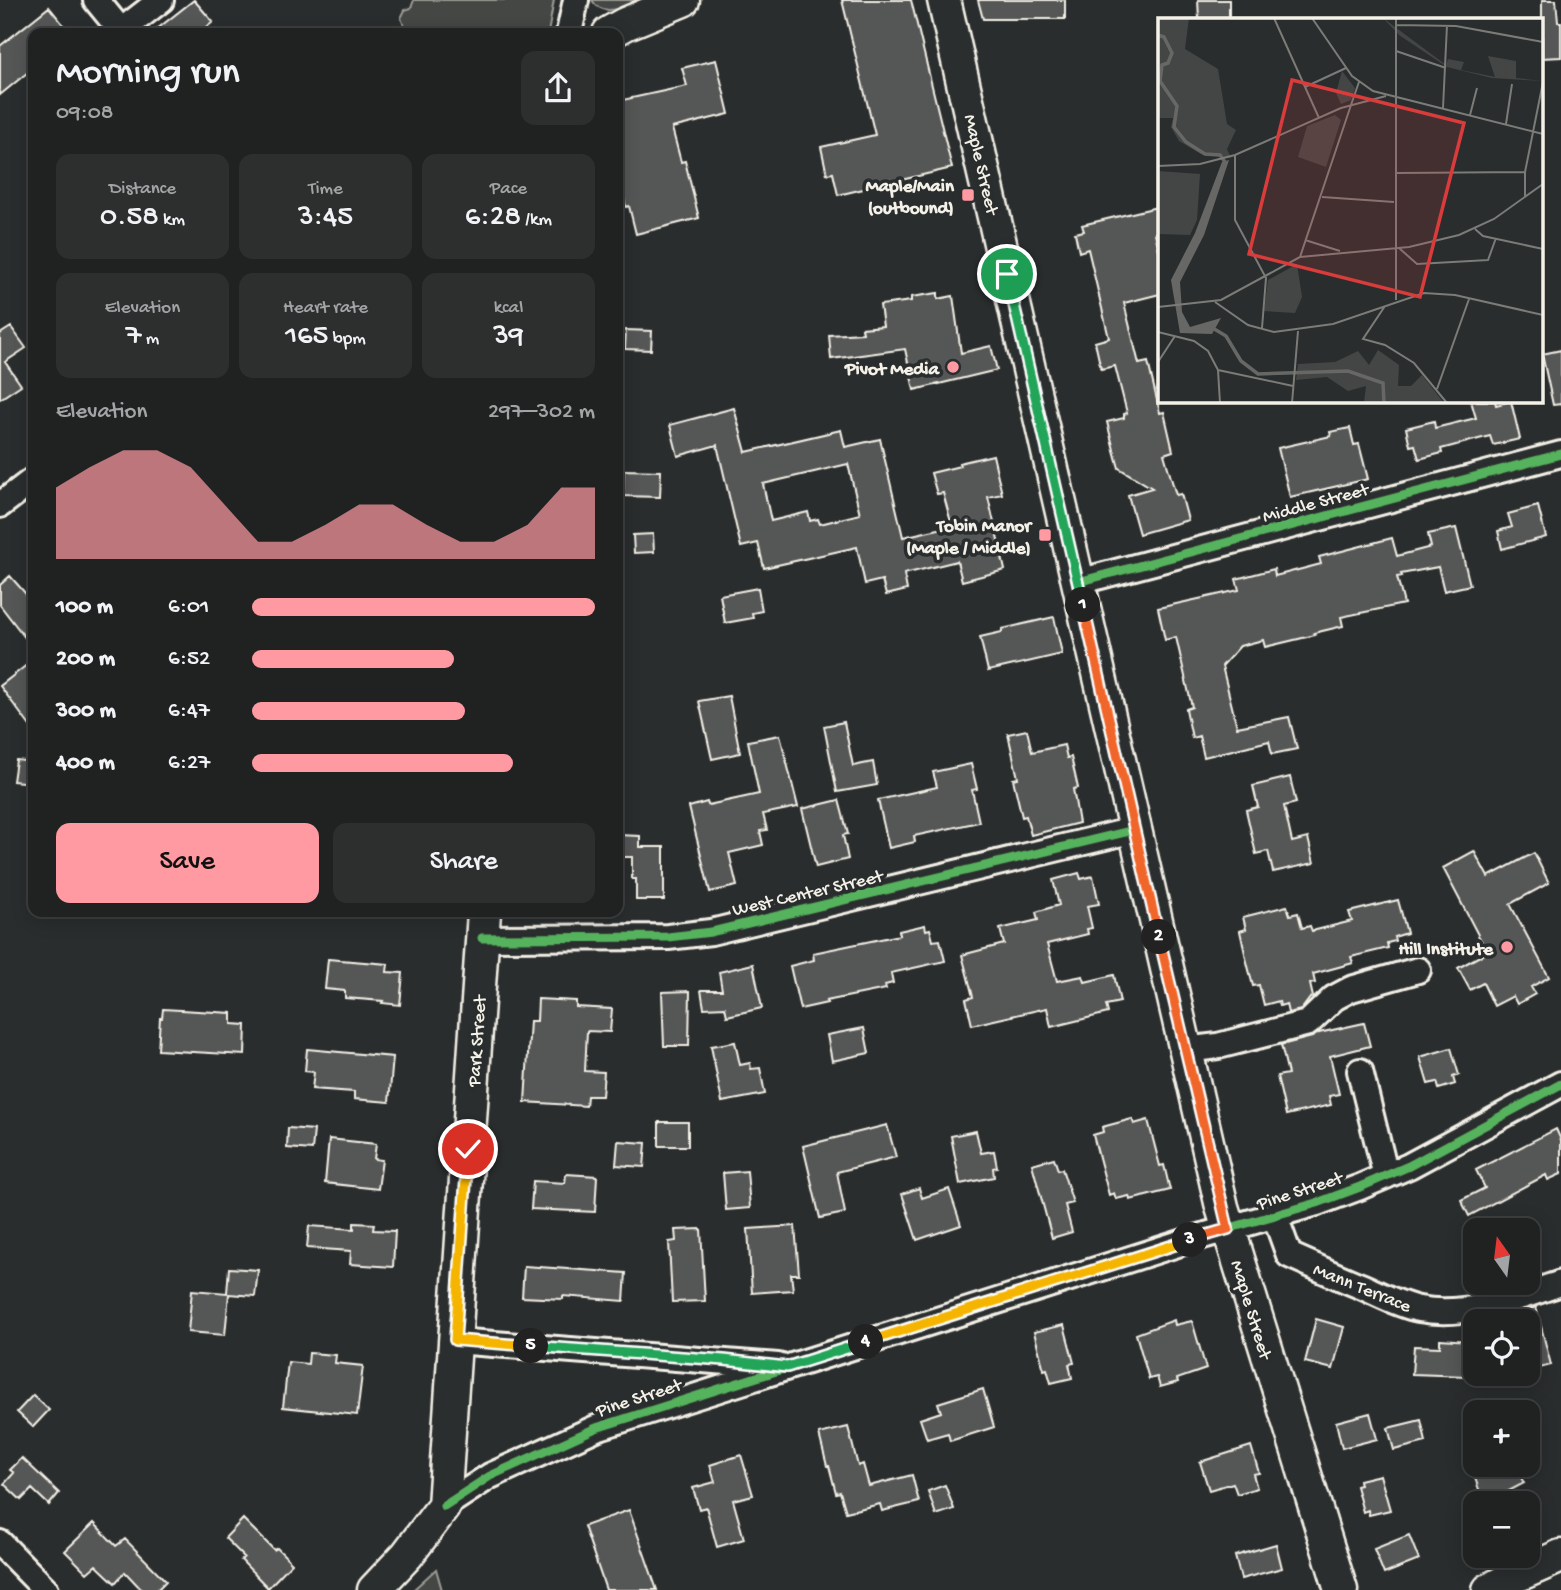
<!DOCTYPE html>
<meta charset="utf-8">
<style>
:root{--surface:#202222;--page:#2d2f2f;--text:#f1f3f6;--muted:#a2a4a5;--line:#3d3f40;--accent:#ff9aa2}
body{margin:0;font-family:"Gochi Hand",sans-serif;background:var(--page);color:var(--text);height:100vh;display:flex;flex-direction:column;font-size:26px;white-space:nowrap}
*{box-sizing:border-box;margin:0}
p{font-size:23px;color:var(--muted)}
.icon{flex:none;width:38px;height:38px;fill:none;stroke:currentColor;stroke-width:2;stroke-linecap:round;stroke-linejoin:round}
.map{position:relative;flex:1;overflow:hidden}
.details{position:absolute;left:28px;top:28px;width:595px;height:889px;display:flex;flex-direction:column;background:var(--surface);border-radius:14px;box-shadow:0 4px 18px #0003,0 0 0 2px var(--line)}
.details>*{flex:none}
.needle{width:46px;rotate:346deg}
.tools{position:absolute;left:1463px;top:1218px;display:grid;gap:14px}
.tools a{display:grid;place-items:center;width:77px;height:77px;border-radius:14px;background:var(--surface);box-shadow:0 4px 18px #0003,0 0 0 2px var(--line);font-size:35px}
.pin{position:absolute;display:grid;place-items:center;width:60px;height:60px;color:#fff;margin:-30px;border:4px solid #fff;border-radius:50%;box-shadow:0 2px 7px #0007}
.km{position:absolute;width:35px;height:35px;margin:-18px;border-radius:50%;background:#222;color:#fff;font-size:19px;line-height:35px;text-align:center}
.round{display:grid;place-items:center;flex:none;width:74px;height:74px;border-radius:14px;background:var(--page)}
.overview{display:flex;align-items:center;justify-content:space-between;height:119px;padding:0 28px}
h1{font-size:38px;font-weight:600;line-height:52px}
.stats{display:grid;grid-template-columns:repeat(3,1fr);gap:10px;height:119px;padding:7px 28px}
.stats div{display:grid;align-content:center;border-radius:14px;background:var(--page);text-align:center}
.stats b{font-size:30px;font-weight:600}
.stats small{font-size:19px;font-weight:400}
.stats p{font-size:19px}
.chart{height:196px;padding:14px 28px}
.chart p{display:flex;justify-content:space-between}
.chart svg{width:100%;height:126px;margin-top:7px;fill:var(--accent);opacity:.7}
.button{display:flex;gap:14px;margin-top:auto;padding:14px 28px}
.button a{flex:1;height:80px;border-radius:14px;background:var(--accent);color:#111;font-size:28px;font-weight:600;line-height:80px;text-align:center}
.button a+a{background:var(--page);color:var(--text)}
ul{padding:0 28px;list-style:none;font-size:23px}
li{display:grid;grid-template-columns:112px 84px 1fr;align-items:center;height:52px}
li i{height:18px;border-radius:9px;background:var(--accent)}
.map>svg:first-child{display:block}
.green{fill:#444645;stroke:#9c9c96;stroke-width:2}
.building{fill:#555756;stroke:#f4f1e8;stroke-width:2;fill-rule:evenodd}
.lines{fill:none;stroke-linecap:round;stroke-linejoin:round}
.minor-casing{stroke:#f4f1e8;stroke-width:30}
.major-casing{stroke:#f4f1e8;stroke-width:37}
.minor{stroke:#2a2d2e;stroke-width:24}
.major{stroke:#2a2d2e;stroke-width:32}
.cycleway-casing{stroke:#2a2d2e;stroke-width:13}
.cycleway{stroke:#56b35d;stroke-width:9}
.split-1-casing{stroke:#fff;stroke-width:14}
.split-2-casing{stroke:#fff;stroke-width:14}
.split-3-casing{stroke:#fff;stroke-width:14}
.split-4-casing{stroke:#fff;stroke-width:14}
.split-5-casing{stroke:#fff;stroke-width:14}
.split-6-casing{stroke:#fff;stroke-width:14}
.split-1{stroke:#22a559;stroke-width:9}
.split-2{stroke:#f0652b;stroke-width:9}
.split-3{stroke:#f0652b;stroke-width:9}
.split-4{stroke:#f5b400;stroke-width:9}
.split-5{stroke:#22a559;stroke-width:9}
.split-6{stroke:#f5b400;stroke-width:9}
.poi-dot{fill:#ff9aa2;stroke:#2a2d2e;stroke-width:2.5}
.labels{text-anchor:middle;stroke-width:7;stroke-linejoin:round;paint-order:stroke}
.street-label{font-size:19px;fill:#f4f1e8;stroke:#2a2d2e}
.poi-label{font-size:19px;font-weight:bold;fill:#f4f1e8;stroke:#2a2d2e;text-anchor:end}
.inset-river{fill:none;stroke:#676866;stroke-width:3.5}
.inset-road{fill:none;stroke:#7b7b78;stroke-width:2}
.view{fill:#d93c3b;fill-opacity:0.15;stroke:#d93c3b;stroke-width:3.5}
.inset-edge{fill:none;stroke:#f4f1e8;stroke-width:3.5}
</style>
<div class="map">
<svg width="1561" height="1590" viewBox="0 0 1561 1590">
<rect width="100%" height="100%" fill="#2a2d2e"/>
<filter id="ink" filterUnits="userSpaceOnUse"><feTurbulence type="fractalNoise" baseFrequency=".0143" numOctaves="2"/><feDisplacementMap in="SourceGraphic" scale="14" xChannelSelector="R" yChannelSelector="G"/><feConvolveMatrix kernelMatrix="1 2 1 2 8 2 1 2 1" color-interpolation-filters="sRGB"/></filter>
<g filter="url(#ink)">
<path class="green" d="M414,0H554L548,33H434L431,30L427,33H407L401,18L405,10L411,8Z
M592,0H641C625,6 603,19 592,0Z
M436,1569L442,1590H413Z"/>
<path class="building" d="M194,0L213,22L200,33H152Z
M842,0H911L952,168L838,195L833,173L827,174L821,147L875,135Z
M978,0H1065V19H983Z
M1198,0H1229V19H1199Z
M1542,0H1556L1558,22H1561V57L1542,58Z
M49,7L70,33H33V68L0,95V46Z
M716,60L729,114L672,128L681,162L685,161L699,218L636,234L629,206L626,207L618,174L623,173L618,153V101L687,86L682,68Z
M1157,207L1160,232L1155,233L1160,254V294L1124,303L1139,364L1148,362L1160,413L1164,412L1173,451L1164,454L1176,495L1181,494L1188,520L1139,534L1128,495L1152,488L1119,468L1114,450L1107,422L1124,418V414L1127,413L1115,366L1101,369L1095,342L1109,338L1088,249L1079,252L1075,233L1084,231L1082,225Z
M938,293V299L953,296L961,353L991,346L997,370L914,390L905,349L831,359L829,335L863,333L862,328L883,326L880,305L911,301V297Z
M11,327L26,348L5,362L21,385L0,399V334Z
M626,330L652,331L651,350L625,349Z
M1561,350V404L1553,405L1542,354Z
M1471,401H1495L1496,405L1511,401L1520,439L1493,445L1490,436L1441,449L1442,453L1419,459L1415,445L1410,446L1406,428L1434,421L1435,428L1476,418Z
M734,408L746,452L841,430L845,447L880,439L903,537L952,526L943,493L937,494L931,473L960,466L959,463L993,455L1002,494L988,497L1005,570L962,581L957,561L904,574L907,590L886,595L882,580L865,584L857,547L764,568L758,543L741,547L717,445L678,456L670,425ZM848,464L860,514L820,524L818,519L810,521L808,512L771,521L763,484Z
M1350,428L1354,445L1359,444L1368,479L1290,497L1278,448L1331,436L1330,432Z
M624,470L661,471L660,497L623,496Z
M1538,506L1546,537L1502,549L1498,531L1512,527L1508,514Z
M1456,528L1470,585L1444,591L1438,567L1401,574L1402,576L1397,577L1404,604L1341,617L1343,626L1314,633L1315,635L1265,647L1263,640L1240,646L1222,666L1237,727L1289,717L1297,749L1272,754L1269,741L1204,757L1199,736L1192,738L1186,709L1192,707L1176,637L1165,640L1158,608L1239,590L1236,579L1274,569L1275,576L1321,564L1319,557L1392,538L1397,556L1431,547L1428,534Z
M653,534L654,552L634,553L633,535Z
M10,576L33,602V648L0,605V585Z
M758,588L762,611L752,613L753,618L725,623L720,595Z
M1054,617L1062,654L988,671L980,637L1002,632V629Z
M33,660V730L0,686Z
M729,696L740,753L712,759L699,701Z
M844,722L853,766L873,762L877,785L837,792L824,726Z
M1027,730L1032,752L1064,745L1067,758L1071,757L1078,788L1073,789L1079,823L1031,835L1026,816L1022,817L1013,779L1018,778L1008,734Z
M780,735L798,807L763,814L767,830L760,831L763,845L729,853L737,886L710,892L689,807L707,802L708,805L759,794L748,741Z
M16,760L33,762V783L13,781Z
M971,764L977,789L972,790L979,822L914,836L915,842L889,848L878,800L937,787L933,772Z
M1290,777L1296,803L1284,806L1292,842L1308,838L1314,863L1273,872L1268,851L1256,854L1246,810L1258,807L1253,786Z
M839,800L848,834L843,835L848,859L816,867L802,809Z
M618,835L640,836V847H664V900H636V879H632V857H618Z
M1474,851L1488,877L1534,853L1549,883L1510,904L1549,977L1531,987L1535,994L1517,1004L1513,996L1494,1006L1483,983L1470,990L1458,968L1487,952L1443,868Z
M1079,873L1081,879L1093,876L1099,904L1087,906L1092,928L1087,929L1088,934L1047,944L1057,981L1083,976L1085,982L1114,975L1120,1002L1106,1005L1108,1013L1051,1027L1047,1008L972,1025L966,999L973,997L962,955L1004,944L1000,929L1038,920L1036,912L1059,905L1053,880Z
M1398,900L1407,933L1394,937L1395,941L1387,943L1388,948L1351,957L1353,963L1313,974L1315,983L1310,984L1313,997L1310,998L1301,1010L1288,1013L1286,1004L1280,1006L1279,1001L1264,1005L1259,985L1253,986L1246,958L1240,931L1246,929L1243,917L1287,906L1290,915L1298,913L1302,928L1310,926L1312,931L1352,921L1349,912Z
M925,925L926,930L930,929L933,941L940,940L945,961L891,973L893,983L885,985L886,989L826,1001L827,1003L800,1009L790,966L814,960L813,953L900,935L899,931Z
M328,959L388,964L387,972L403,973L400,1005L382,1003L383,1001L345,998V991L325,989Z
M753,964L762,1008L727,1016L725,1007L704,1008L701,990H722L719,972Z
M690,991L689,1046H664L662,992Z
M538,999L576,1001V1007L612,1009L610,1032L587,1031L585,1071L604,1072L602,1096H587L586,1106L525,1102L530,1021H537Z
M163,1009L232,1013V1024L246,1025L245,1055L158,1050L160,1018H162Z
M1364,1023L1370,1046L1330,1056L1339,1094L1329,1096L1331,1105L1286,1115L1277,1076L1288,1074L1281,1045L1312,1037L1319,1033Z
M864,1028L869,1053L832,1061L827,1035Z
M735,1042L740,1065L750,1063L751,1069L760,1068L765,1094L722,1102L711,1046Z
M1451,1048L1459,1075L1453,1077L1455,1084L1439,1089L1437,1082L1428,1084L1420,1057Z
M307,1049L393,1057L389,1102L354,1099V1092L312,1089L314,1072L305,1071Z
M1132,1119L1134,1124L1148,1120L1160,1166L1164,1165L1170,1190L1130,1200L1129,1196L1116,1199L1114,1193L1109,1195L1093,1135L1103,1132L1102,1127Z
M659,1122H688V1146H659Z
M887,1125L896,1157L837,1172L845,1213L820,1218L803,1146Z
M288,1128L314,1130L312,1150L287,1148Z
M1556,1129L1561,1140V1174L1548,1180L1546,1175L1469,1216L1461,1200L1485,1188L1476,1170Z
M976,1131L981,1153L994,1151L997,1167L993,1168L994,1177L960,1184L951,1136Z
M329,1139L376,1144L374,1159L382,1160L378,1189L325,1183Z
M618,1141L646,1143L644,1167L616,1165Z
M1054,1158L1058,1170L1062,1169L1073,1203L1065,1205L1072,1232L1052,1238L1032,1164Z
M747,1171L750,1208L726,1210L723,1173Z
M566,1174L597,1176L595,1212L531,1209L533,1181L565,1183Z
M919,1188L922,1198L949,1189L961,1225L917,1240L902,1194Z
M354,1223L374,1224L373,1230L395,1231L393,1267L350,1264L351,1251L307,1248L309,1226L354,1229Z
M795,1226L799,1274H791L793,1290L752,1293L748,1229Z
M701,1229L705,1301L672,1302L669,1242L676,1241L675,1230Z
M524,1266L626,1273L624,1301L563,1296V1299L522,1297Z
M229,1268L258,1270L255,1296L229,1294L225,1335L188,1332L192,1290L227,1293Z
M1536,1307L1551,1365L1528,1371V1310Z
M1316,1319L1344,1327L1333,1369L1305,1362Z
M1174,1320L1175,1325L1192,1321L1206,1369L1177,1379L1178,1382L1160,1387L1157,1377L1149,1379L1136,1334Z
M1064,1325L1074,1363L1069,1364L1072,1378L1051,1383L1047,1369L1044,1370L1034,1332Z
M1440,1339L1469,1341L1467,1376L1412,1374L1414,1346L1440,1347Z
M309,1353L336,1355L335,1363L363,1366L357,1415L283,1407L288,1362L308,1364Z
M983,1389L994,1427L950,1441L948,1433L927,1439L920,1419L941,1412L938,1403Z
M33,1395L49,1410L33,1427L17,1412Z
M1370,1413L1377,1439L1342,1448L1336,1422Z
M1421,1420L1426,1442L1394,1450L1388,1428Z
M848,1427L858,1466L863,1464L869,1486L912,1475L919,1502L882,1511L880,1504L846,1512L840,1492L836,1493L829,1466H827L819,1434Z
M1251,1446L1259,1473L1253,1474L1257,1488L1237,1494L1233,1483L1209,1490L1200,1462Z
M741,1455L753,1495L733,1500L744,1539L717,1547L706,1507L699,1509L693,1488L715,1482L710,1465Z
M22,1458L59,1493L49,1505L32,1489L21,1500L4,1484L14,1473L10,1470Z
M1499,1465H1514L1524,1483L1492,1500L1489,1494L1482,1498L1475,1478Z
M1380,1475L1390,1510L1369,1515L1368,1510L1363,1512L1356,1486L1360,1485L1359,1480Z
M945,1485L954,1509L936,1515L928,1491Z
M629,1510L657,1590H606L584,1526Z
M243,1519L274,1550L277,1548L292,1563L268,1588L241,1560L244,1557L225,1538Z
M94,1523L116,1546L125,1539L166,1581L157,1590H142L125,1572L115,1583L96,1565L87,1573L65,1551Z
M1409,1535L1419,1560L1384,1574L1374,1549Z
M1276,1544L1282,1568L1241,1579L1235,1556Z"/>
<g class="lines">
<defs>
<path id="minor" d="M96,0L123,33
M121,31L161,0
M569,33L576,0
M0,505L33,480
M1078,582L1561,454
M482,938L668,937L711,932L1134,830
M1185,1050L1218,1046L1308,1023L1334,998L1351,989L1418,970
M1360,1071L1386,1176
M1275,1216L1289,1255C1314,1266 1338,1277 1363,1287C1381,1295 1399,1305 1419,1309C1466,1318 1517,1298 1561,1283
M455,1341L778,1366
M444,1506L490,1476L596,1428L1206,1235L1317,1203L1360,1187L1409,1166L1561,1084
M0,1543L46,1590"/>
<path id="major" d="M944,0L1222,1207L1341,1590
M609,33L625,24L683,0
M374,1590L407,1555L444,1506L484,912
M1489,1590L1511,1578L1561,1556"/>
</defs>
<use href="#minor" class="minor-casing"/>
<use href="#major" class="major-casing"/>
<use href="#minor" class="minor"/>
<use href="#major" class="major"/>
<defs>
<path id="cycleway" d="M1078,582L1561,454
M482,938L668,937L711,932L1134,830
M444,1506L490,1476L596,1428L1206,1235L1317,1203L1360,1187L1409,1166L1561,1084"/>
</defs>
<use href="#cycleway" class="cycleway-casing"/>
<use href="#cycleway" class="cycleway"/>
</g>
</g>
<g class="lines" filter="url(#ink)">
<defs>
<path id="split-1" d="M1007,274L1083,605"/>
<path id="split-2" d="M1083,605L1159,937"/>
<path id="split-3" d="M1159,937L1228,1229L1190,1240"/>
<path id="split-4" d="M866,1342L1190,1240"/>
<path id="split-5" d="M531,1346L724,1360L787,1367L866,1342"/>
<path id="split-6" d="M468,1149L455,1340L531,1346"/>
</defs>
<use href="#split-1" class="split-1-casing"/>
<use href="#split-2" class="split-2-casing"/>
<use href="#split-3" class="split-3-casing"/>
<use href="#split-4" class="split-4-casing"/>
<use href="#split-5" class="split-5-casing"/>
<use href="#split-6" class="split-6-casing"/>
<use href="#split-1" class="split-1"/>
<use href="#split-2" class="split-2"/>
<use href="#split-3" class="split-3"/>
<use href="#split-4" class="split-4"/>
<use href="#split-5" class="split-5"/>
<use href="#split-6" class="split-6"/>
</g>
<g class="poi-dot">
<rect x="961" y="188" width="14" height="14" rx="3.5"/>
<circle cx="953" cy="367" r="7"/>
<rect x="1038" y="528" width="14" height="14" rx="3.5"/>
<circle cx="1507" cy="947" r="7"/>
</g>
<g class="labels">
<g class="street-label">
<text transform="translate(983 164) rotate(77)" y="7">Maple Street</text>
<text transform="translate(1315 501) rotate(-15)" y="7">Middle Street</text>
<text transform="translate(807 891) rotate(-13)" y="7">West Center Street</text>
<text transform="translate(475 1041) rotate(-86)" y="7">Park Street</text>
<text transform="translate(1299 1189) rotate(-18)" y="7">Pine Street</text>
<text transform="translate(1363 1286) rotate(22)" y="7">Mann Terrace</text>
<text transform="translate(1253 1309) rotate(73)" y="7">Maple Street</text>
<text transform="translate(638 1396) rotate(-18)" y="7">Pine Street</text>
</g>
<g class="poi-label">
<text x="954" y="191">Maple/Main<tspan x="954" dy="22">(outbound)</tspan></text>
<text x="939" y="374">Pivot Media</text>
<text x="1031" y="531">Tobin Manor<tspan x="1031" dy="22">(Maple / Middle)</tspan></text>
<text x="1493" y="954">Hill Institute</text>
</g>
</g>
<g transform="translate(1158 18)">
<rect width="385" height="385" fill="#2a2d2e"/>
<path d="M0,0H31L27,31L60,51L69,106L78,112L69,131L73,140L43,136L21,123L13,109L15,100H0ZM225,0L288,47L290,41L306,44L303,52L337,59L330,38L358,43V60L385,63L334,60L289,49L241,17ZM184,53L197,70L193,82L183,86L178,75ZM177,97L183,102L168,149L140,139L149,108ZM0,153L42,156L39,202L32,217L0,216ZM139,246L144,279L137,295L106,293L110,262ZM220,332L241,347L240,368H253L264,357L286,385H206L208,368L190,373L169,359L138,362L140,346L177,344L200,333L211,347Z" fill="#444645"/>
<path d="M71,142L46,217L22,264L24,294L32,309L63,300L54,316L22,315L13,262L37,215L64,144Z" fill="#676866"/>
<path class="inset-river" d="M0,17L6,19L14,35L10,45L4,47L2,63L19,88L16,109L28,124L47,136L62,137L67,144M53,309L68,318L83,343L100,356L190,353L225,365L226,385"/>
<path class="inset-road" d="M116,0L161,100M154,0L194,58L215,73L385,116M238,7L298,8L385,24M238,33L288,50M147,69L188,50M194,84L201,64M183,90L228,78M285,90L289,7M312,97L319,70M348,106L354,66M77,137V202L108,260L104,310M0,148L42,146L77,137L183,90M239,155L367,154M164,179L236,184M367,179V154L385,64M317,211L325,218L385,231M147,222L182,233M241,230L259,246L330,242L338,220M142,239L251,229L301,217L336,201L385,166M238,282V0M57,284L90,307L116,314L175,306L266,275L297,277L385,297M227,288L205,321L227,327L256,345L289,385M0,289L63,282L142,239L194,84M0,314L36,323L50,333L60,352L62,385M0,344L17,318M60,352L135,368M279,371L311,281M134,385L140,313"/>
<path class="view" d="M134,62L306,105L262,279L91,236Z"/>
<rect width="385" height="385" class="inset-edge"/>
</g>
</svg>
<div class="tools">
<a><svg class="needle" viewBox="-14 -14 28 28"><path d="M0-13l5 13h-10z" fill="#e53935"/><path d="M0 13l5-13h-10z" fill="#a2a4a5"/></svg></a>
<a><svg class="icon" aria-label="locate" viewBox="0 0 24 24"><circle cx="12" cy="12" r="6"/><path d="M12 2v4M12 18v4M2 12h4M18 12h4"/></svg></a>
<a>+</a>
<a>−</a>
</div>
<div class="pin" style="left:1007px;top:274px;background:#1e9e55"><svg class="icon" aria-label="arrive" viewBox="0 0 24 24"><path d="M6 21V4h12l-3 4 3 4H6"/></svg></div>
<div class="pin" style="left:468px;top:1149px;background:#d93025"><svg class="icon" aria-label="check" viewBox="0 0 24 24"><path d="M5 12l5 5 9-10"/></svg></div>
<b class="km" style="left:1083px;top:605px">1</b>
<b class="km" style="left:1159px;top:937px">2</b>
<b class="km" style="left:1190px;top:1240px">3</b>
<b class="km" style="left:866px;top:1342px">4</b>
<b class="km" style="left:531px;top:1346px">5</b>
<section class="details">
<div class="overview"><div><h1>Morning run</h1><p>09:08</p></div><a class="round"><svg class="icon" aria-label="share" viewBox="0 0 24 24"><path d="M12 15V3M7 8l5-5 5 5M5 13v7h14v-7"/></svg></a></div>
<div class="stats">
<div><p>Distance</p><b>0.58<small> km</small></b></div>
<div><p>Time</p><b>3:45</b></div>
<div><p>Pace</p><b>6:28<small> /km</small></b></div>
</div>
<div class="stats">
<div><p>Elevation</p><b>7<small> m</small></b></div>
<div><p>Heart rate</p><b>165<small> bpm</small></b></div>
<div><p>kcal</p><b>39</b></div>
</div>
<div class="chart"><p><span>Elevation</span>297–302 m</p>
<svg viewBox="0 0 160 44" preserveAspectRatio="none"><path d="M0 44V19L10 12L20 6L30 6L40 12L50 25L60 38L70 38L80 32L90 25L100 25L110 32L120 38L130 38L140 32L150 19L160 19V44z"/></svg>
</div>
<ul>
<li><b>100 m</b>6:01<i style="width:100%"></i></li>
<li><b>200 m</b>6:52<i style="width:59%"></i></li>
<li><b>300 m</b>6:47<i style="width:62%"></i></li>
<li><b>400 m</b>6:27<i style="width:76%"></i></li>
</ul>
<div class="button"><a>Save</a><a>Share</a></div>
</section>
</div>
